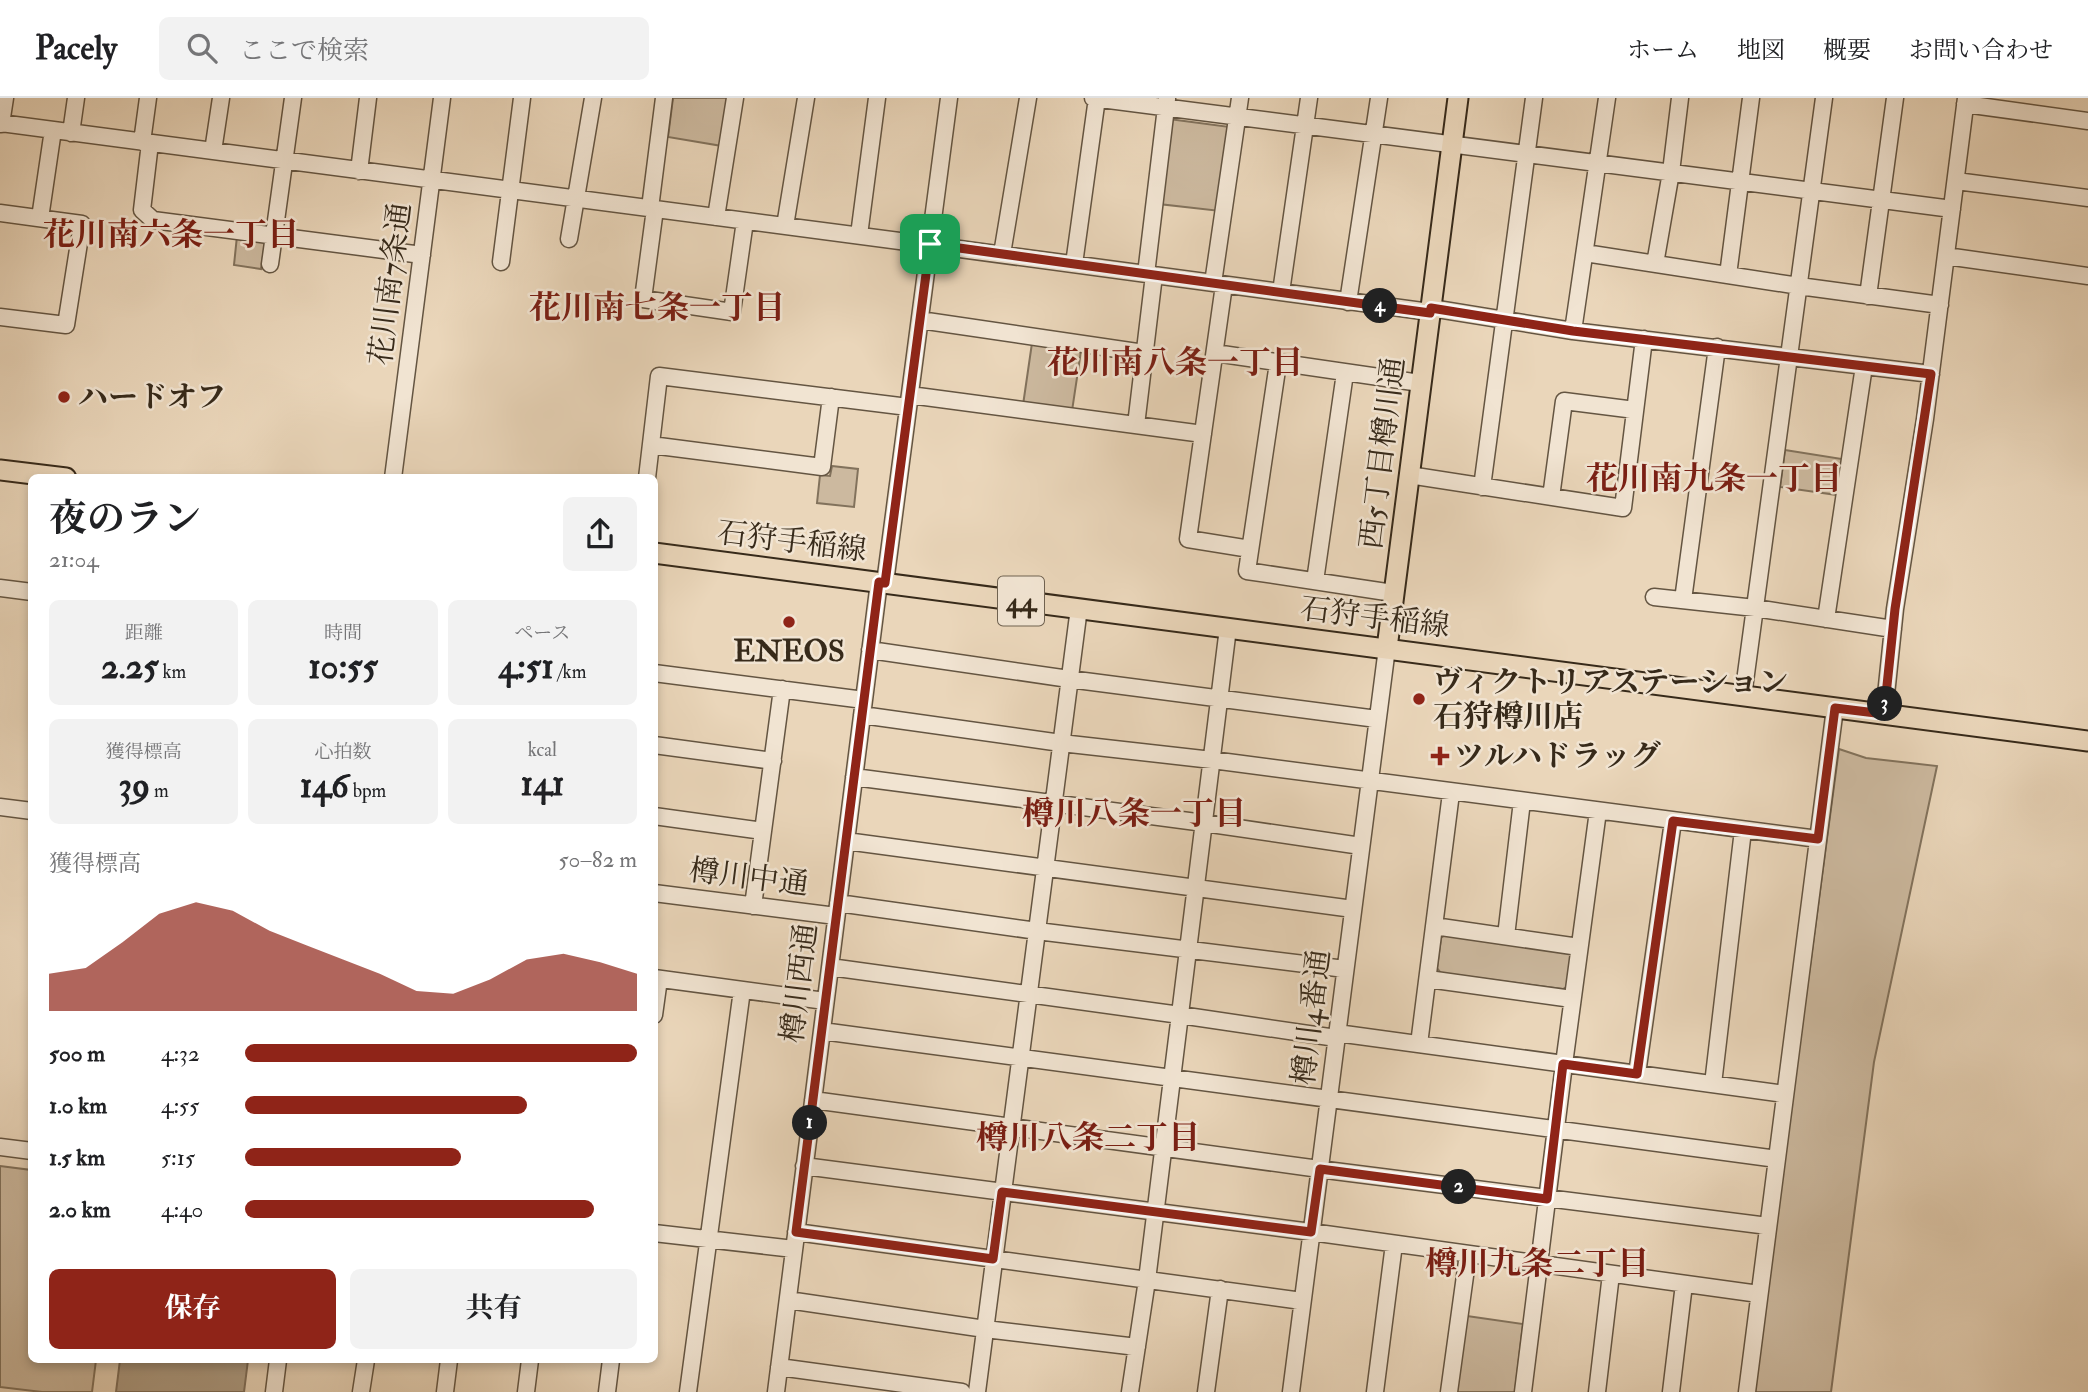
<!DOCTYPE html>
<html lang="ja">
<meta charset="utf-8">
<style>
:root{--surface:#fff;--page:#f2f2f2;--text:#202124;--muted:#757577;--line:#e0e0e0;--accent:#8f2418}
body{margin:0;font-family:"IM FELL Double Pica","Noto Serif JP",serif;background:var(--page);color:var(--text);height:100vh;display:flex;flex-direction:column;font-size:26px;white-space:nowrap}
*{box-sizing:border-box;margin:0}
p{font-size:23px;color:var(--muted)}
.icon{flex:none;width:38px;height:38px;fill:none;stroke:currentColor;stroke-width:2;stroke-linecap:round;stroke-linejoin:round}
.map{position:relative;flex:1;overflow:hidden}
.sheet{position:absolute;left:28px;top:376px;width:630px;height:889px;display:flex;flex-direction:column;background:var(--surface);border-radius:10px;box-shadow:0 4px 10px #0003}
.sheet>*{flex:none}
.pin{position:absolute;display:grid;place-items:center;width:60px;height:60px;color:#fff;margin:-30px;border-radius:14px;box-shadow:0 4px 10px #0006}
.km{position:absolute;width:35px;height:35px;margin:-18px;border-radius:50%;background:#222;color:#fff;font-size:19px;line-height:35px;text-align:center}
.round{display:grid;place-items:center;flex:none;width:74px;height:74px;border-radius:10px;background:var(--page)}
.overview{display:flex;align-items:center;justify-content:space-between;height:119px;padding:0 21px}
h1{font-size:38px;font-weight:700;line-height:52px}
.stats{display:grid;grid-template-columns:repeat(3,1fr);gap:10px;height:119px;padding:7px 21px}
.stats div{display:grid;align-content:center;border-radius:10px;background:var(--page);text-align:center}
.stats b{font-size:35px;font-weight:700}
.stats small{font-size:19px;font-weight:400}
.stats p{font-size:19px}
.chart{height:196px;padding:14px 21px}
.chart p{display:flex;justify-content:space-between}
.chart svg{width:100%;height:126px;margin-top:7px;fill:var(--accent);opacity:.7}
.cta{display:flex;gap:14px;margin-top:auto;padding:14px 21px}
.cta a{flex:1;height:80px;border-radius:10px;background:var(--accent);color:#fff;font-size:28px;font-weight:700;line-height:80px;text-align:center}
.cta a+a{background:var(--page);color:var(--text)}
ul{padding:0 21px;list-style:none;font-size:23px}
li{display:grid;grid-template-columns:112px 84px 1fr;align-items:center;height:52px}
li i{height:18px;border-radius:9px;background:var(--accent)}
header{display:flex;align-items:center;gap:42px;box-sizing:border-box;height:98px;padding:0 35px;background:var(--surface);border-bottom:2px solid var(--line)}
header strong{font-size:33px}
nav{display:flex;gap:38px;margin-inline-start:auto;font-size:24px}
.search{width:490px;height:63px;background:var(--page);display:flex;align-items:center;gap:18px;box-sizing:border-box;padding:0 24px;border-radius:10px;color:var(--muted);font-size:26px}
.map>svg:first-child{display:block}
.green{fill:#ccb99f;stroke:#82725c;stroke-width:2}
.water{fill:#ad9c84;stroke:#7e6e5a;stroke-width:2}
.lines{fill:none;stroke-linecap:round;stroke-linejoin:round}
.minor-casing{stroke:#645542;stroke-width:19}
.major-casing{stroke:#372a1a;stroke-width:23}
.minor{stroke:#f1e4d2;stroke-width:16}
.major{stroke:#ead6ba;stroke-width:19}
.route-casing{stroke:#fff;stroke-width:14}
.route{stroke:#8f2418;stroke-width:9}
.poi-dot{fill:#8f2418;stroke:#f1e4d2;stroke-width:2.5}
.labels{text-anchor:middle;stroke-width:5;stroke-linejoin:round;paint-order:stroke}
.shield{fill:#f1e4d2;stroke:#6f6251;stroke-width:2}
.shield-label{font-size:28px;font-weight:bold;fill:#372a1a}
.street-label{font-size:30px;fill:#372a1a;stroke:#f1e4d2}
.poi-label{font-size:30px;font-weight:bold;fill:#372a1a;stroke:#f1e4d2;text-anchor:start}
.neighbourhood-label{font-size:32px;font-weight:bold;fill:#7a1f14;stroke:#f1e4d2}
</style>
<header>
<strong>Pacely</strong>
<div class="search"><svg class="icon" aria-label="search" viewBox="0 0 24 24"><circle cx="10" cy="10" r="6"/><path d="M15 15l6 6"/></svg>ここで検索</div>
<nav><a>ホーム</a><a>地図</a><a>概要</a><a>お問い合わせ</a></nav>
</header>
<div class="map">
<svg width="2088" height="1294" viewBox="0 0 2088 1294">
<rect width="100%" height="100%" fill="#ead6ba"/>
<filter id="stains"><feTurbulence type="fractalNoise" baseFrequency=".00286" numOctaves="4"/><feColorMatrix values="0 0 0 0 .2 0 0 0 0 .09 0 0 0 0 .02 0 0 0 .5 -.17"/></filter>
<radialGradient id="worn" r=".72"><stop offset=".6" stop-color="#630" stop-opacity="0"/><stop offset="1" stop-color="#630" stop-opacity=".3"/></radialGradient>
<path class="green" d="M673,0H728L722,48L668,39Z
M1169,21L1230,29L1220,113L1159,106Z
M237,138L262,142L265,145L261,171L234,167Z
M1032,245L1081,253L1072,313L1023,307Z
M1785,352L1842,361L1837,397L1780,389Z
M832,368L858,371L854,409L817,405L820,377L830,378Z
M1839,651L1866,660L1937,668L1874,964L1831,1294H1753Z
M1445,837L1569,854L1572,858L1568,888L1563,891L1441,875L1437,870L1441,840Z
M0,1068L31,1072L32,1262H96L92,1294H42L0,1289Z
M1467,1218L1523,1226L1515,1294H1456Z"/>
<path class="water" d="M120,1262H248L244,1294H116Z"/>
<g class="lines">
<defs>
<path id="minor" d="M1093,0L1952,111
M1965,6L2088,23
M0,25L930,147L1430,214
M1,26L5,0
M71,35L76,0
M142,44L148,0
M150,45L142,112L153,122L422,157
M213,53L221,0
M359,73L368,0
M1956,83L2088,100
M650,110L664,0
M655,111L643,201L732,214L745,123
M0,115L82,126L66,227L0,219
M716,119L735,0
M40,120L53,32
M785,128L806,0
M859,137L877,0
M569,141L593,0
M1585,155L1799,188L1940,207
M1002,156L1028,0
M1946,158L2088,178
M501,164L522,0
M270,166L293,0
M1074,166L1097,0
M1655,166L1671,74L1680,0
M1146,176L1167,1
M1728,177L1751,0
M1213,185L1240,0
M1224,187L1188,441L1250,451
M1281,194L1309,0
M1868,198L1895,0
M1348,204L1379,0
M1431,210L1573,233L1607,0
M920,222L1144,255
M1573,233L1931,276
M1215,255L1420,285
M1278,265L1247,473L1393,495
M910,297L1203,336
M1136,327L1154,177
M651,347L822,369L831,299
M1409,377L1623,410L1644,241
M393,380L442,0
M647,380L659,278L908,309
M1482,389L1534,0
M1551,399L1564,303L1635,312
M1315,483L1345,275
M885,485L949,0
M0,490L32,494
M1654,499L1755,510L1893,531
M1683,502L1717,249
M1826,521L1864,268
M870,552L1069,581L1377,621
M654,575L864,602
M1743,598L1824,0
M1884,616L1895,511L1925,321L1966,0
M862,617L1061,645L1212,662L1818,741
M654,647L773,663
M854,679L1204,725L1361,748
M0,709L32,713
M654,718L763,733
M846,743L1353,811
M654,795L836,818
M838,805L1037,833L1345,871
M753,808L782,591
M1434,828L1579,849
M1506,838L1522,703
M830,869L1180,917L1336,940
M654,880L825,903
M1428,881L1572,901
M654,917L659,881
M822,933L1777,1061
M1337,935L1785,996
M1419,946L1451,695
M1637,976L1673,723
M1713,986L1743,732
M813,1002L1334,1073L1768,1128
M0,1049L32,1053
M804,1068L1311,1134L1759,1196
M796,1134L1302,1203
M654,1135L794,1151
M788,1202L985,1231L1137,1249
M779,1269L962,1294
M274,1294L278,1262
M361,1294L366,1262
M445,1294L449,1262
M526,1294L530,1262
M607,1294L611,1262
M688,1294L742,892
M776,1294L879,484
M977,1294L1079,510
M1130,1294L1147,1182L1228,530
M1206,1294L1220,1191
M1291,1294L1387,550
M1375,1294L1394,1146
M1449,1294L1468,1156
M1523,1294L1564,966L1598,713
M1597,1294L1611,1176
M1671,1294L1684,1186
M1747,1294L1835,610"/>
<path id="major" d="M0,372L66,380
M654,455L2088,643
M1387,550L1458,0"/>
</defs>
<use href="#minor" class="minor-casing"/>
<use href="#major" class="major-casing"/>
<use href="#minor" class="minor"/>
<use href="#major" class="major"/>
</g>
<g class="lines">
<defs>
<path id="route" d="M930,146L1430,215L1431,210L1573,233L1931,276L1895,511L1884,616L1835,610L1818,741L1673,723L1637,976L1563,966L1547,1101L1320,1071L1311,1134L1002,1094L993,1161L796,1134L879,484L885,485Z"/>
</defs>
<use href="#route" class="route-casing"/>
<use href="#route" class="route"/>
</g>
<g class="poi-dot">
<circle cx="64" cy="299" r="7"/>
<circle cx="789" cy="524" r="7"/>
<circle cx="1419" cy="601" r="7"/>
<path d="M1436.5 647.5h7v7h7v7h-7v7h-7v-7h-7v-7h7z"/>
</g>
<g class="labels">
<rect class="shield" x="998" y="478.5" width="46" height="49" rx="5"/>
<g class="shield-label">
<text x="1021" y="513">44</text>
</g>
<g class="street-label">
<text transform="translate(390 186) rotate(-83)" y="10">花川南7条通</text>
<text transform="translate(1382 355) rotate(-83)" y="10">西5丁目樽川通</text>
<text transform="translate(792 443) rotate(7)" y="10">石狩手稲線</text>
<text transform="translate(1375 519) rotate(7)" y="10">石狩手稲線</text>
<text transform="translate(749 779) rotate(7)" y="10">樽川中通</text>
<text transform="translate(799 885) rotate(-83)" y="10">樽川西通</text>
<text transform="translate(1311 919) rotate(-83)" y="10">樽川4番通</text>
</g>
<g class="poi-label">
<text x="78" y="309">ハードオフ</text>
<text x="789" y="563" text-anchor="middle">ENEOS</text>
<text x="1433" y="594">ヴィクトリアステーション<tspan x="1433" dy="34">石狩樽川店</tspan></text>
<text x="1454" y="668">ツルハドラッグ</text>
</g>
<g class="neighbourhood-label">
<text x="171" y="147">花川南六条一丁目</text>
<text x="657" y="220">花川南七条一丁目</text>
<text x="1175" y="275">花川南八条一丁目</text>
<text x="1714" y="391">花川南九条一丁目</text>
<text x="1134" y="726">樽川八条一丁目</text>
<text x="1088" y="1050">樽川八条二丁目</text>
<text x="1537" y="1176">樽川九条二丁目</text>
</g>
</g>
<rect width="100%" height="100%" filter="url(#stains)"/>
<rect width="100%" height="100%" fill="url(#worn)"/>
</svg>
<div class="pin" style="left:930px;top:146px;background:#1e9e55"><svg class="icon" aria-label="arrive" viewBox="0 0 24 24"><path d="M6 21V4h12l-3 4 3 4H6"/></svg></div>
<b class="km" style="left:810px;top:1025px">1</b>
<b class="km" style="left:1459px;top:1089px">2</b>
<b class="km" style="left:1885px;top:606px">3</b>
<b class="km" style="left:1380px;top:208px">4</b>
<section class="sheet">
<div class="overview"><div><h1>夜のラン</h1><p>21:04</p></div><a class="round"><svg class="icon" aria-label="share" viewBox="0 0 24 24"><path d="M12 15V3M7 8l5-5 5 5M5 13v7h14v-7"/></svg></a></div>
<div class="stats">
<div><p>距離</p><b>2.25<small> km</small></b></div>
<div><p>時間</p><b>10:55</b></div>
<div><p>ペース</p><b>4:51<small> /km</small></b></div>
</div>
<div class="stats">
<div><p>獲得標高</p><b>39<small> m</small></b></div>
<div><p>心拍数</p><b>146<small> bpm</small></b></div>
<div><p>kcal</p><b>141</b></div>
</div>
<div class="chart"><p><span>獲得標高</span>50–82 m</p>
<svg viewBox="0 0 160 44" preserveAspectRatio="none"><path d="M0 44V31L10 29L20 20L30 10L40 6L50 9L60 16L70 21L80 26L90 31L100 37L110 38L120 33L130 26L140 24L150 27L160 31V44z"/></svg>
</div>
<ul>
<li><b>500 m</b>4:32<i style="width:100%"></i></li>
<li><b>1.0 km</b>4:55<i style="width:72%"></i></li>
<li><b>1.5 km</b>5:15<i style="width:55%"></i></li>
<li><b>2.0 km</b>4:40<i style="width:89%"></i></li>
</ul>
<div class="cta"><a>保存</a><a>共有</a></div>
</section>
</div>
